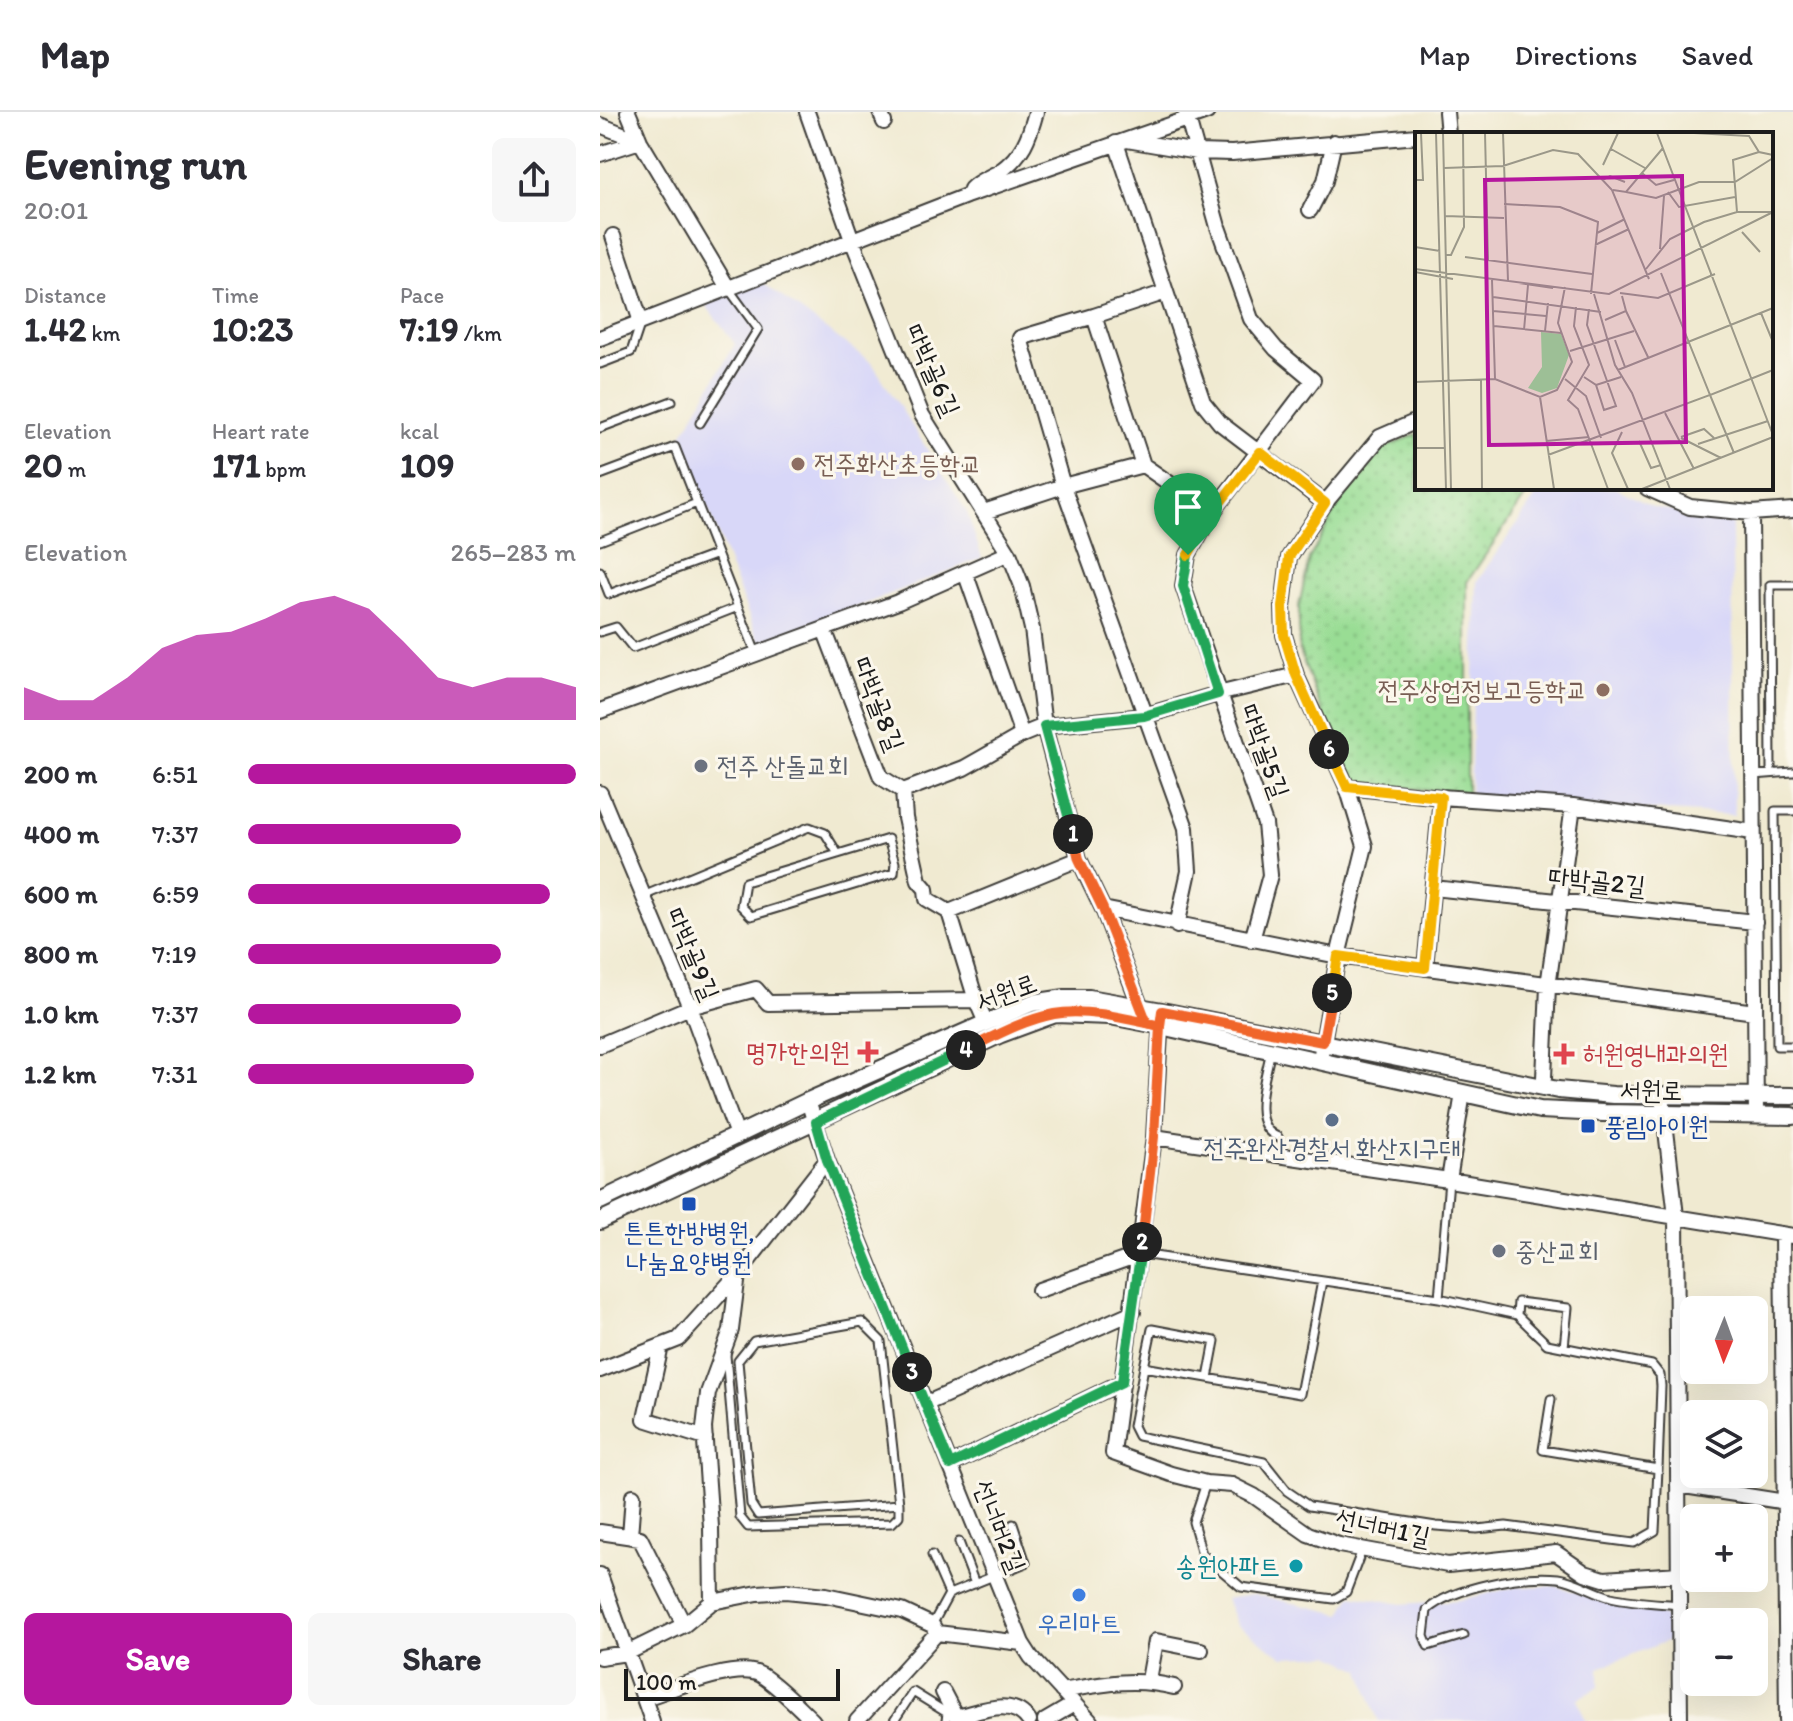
<!DOCTYPE html>
<meta charset="utf-8">
<style>
:root{--surface:#fff;--page:#f7f7f7;--text:#2b2b33;--muted:#7c7c81;--line:#e1e1e2;--accent:#b5179e}
body{margin:0;font-family:Itim,"Poor Story",sans-serif;background:var(--page);color:var(--text);height:100vh;display:flex;flex-direction:column;font-size:30px;white-space:nowrap}
*{box-sizing:border-box;margin:0}
p{font-size:26px;color:var(--muted)}
.icon{flex:none;width:44px;height:44px;fill:none;stroke:currentColor;stroke-width:2;stroke-linecap:round;stroke-linejoin:round}
.map{position:relative;flex:1;overflow:hidden}
.side{display:flex;flex-direction:column;background:var(--surface);width:600px}
.side>*{flex:none}
.needle{width:52px;rotate:181deg}
.tools{position:absolute;left:1080px;top:1184px;display:grid;gap:16px}
.tools a{display:grid;place-items:center;width:88px;height:88px;border-radius:12px;background:var(--surface);box-shadow:0 8px 32px #0002;font-size:40px}
.scale{position:absolute;left:24px;bottom:20px;width:216px;box-sizing:border-box;padding-left:8px;border:4px solid #1c1c1c;border-top:0;font-size:22px;line-height:28px;white-space:nowrap;color:#1c1c1c;-webkit-text-stroke:6px #fbf7ec;paint-order:stroke}
.pin{position:absolute;display:grid;place-items:center;width:68px;height:68px;color:#fff;margin:-82px -34px;border-radius:50% 50% 50% 0;rotate:-45deg;box-shadow:0 0 8px #0007}
.pin .icon{rotate:45deg}
.km{position:absolute;width:40px;height:40px;margin:-20px;border-radius:50%;background:#222;color:#fff;font-size:22px;line-height:40px;text-align:center}
.round{display:grid;place-items:center;flex:none;width:84px;height:84px;border-radius:12px;background:var(--page)}
.summary{display:flex;align-items:center;justify-content:space-between;height:136px;padding:0 24px}
h1{font-size:44px;font-weight:800;line-height:60px}
.metrics{display:grid;grid-template-columns:repeat(3,1fr);gap:12px;height:136px;padding:8px 24px}
.metrics div{display:grid;align-content:center}
.metrics b{font-size:34px;font-weight:800}
.metrics small{font-size:22px;font-weight:400}
.metrics p{font-size:22px}
.chart{height:224px;padding:16px 24px}
.chart p{display:flex;justify-content:space-between}
.chart svg{width:100%;height:144px;margin-top:8px;fill:var(--accent);opacity:.7}
.primary-button{display:flex;gap:16px;margin-top:auto;padding:16px 24px}
.primary-button a{flex:1;height:92px;border-radius:12px;background:var(--accent);color:#fff;font-size:32px;font-weight:800;line-height:92px;text-align:center}
.primary-button a+a{background:var(--page);color:var(--text)}
ul{padding:0 24px;list-style:none;font-size:26px}
li{display:grid;grid-template-columns:128px 96px 1fr;align-items:center;height:60px}
li i{height:20px;border-radius:10px;background:var(--accent)}
header{display:flex;align-items:center;gap:48px;box-sizing:border-box;height:112px;padding:0 40px;background:var(--surface);border-bottom:2px solid var(--line)}
header strong{font-size:38px}
nav{display:flex;gap:44px;margin-inline-start:auto;font-size:28px}
main{display:flex;flex:1;min-height:0}
.map>svg:first-child{display:block}
.built{fill:#d8d7f8}
.park{fill:url(#park-dots);stroke:#5a7c58;stroke-width:2}
.lines{fill:none;stroke-linecap:round;stroke-linejoin:round}
.service-casing{stroke:#3c3b37;stroke-width:11}
.minor-casing{stroke:#3c3b37;stroke-width:18}
.tertiary-casing{stroke:#3c3b37;stroke-width:20}
.service{stroke:#fff;stroke-width:7}
.minor{stroke:#fff;stroke-width:14}
.tertiary{stroke:#fff;stroke-width:16}
.split-1-casing{stroke:#fff;stroke-width:16}
.split-2-casing{stroke:#fff;stroke-width:16}
.split-3-casing{stroke:#fff;stroke-width:16}
.split-4-casing{stroke:#fff;stroke-width:16}
.split-5-casing{stroke:#fff;stroke-width:16}
.split-6-casing{stroke:#fff;stroke-width:16}
.split-7-casing{stroke:#fff;stroke-width:16}
.split-1{stroke:#22a559;stroke-width:10}
.split-2{stroke:#f0652b;stroke-width:10}
.split-3{stroke:#22a559;stroke-width:10}
.split-4{stroke:#22a559;stroke-width:10}
.split-5{stroke:#f0652b;stroke-width:10}
.split-6{stroke:#f5b400;stroke-width:10}
.split-7{stroke:#f5b400;stroke-width:10}
.education-dot{fill:#8d6e63;stroke:#fbf7ec;stroke-width:3}
.worship-dot{fill:#6b7280;stroke:#fbf7ec;stroke-width:3}
.health-dot{fill:#e0444e;stroke:#fbf7ec;stroke-width:3}
.service-dot{fill:#5c6f8a;stroke:#fbf7ec;stroke-width:3}
.transit-dot{fill:#1a4fb4;stroke:#fbf7ec;stroke-width:3}
.culture-dot{fill:#0f9aa8;stroke:#fbf7ec;stroke-width:3}
.shop-dot{fill:#3f7fe0;stroke:#fbf7ec;stroke-width:3}
.labels{text-anchor:middle;stroke-width:6;stroke-linejoin:round;paint-order:stroke}
.street-label{font-size:26px;fill:#1c1c1c;stroke:#fbf7ec}
.education-label{font-size:26px;fill:#785e54;stroke:#fbf7ec;text-anchor:start}
.worship-label{font-size:26px;fill:#5b616d;stroke:#fbf7ec;text-anchor:start}
.health-label{font-size:26px;fill:#be3a42;stroke:#fbf7ec;text-anchor:end}
.transit-label{font-size:26px;fill:#164399;stroke:#fbf7ec;text-anchor:start}
.service-label{font-size:26px;fill:#4e5e75;stroke:#fbf7ec}
.culture-label{font-size:26px;fill:#0d838f;stroke:#fbf7ec;text-anchor:end}
.shop-label{font-size:26px;fill:#366cbe;stroke:#fbf7ec}
.inset-road{fill:none;stroke:#9b9889;stroke-width:2}
.view{fill:#b5179e;fill-opacity:0.15;stroke:#b5179e;stroke-width:4}
.inset-edge{fill:none;stroke:#1c1c1c;stroke-width:4}
</style>
<header>
<strong>Map</strong>
<nav><a>Map</a><a>Directions</a><a>Saved</a></nav>
</header>
<main>
<section class="side">
<div class="summary"><div><h1>Evening run</h1><p>20:01</p></div><a class="round"><svg class="icon" aria-label="share" viewBox="0 0 24 24"><path d="M12 15V3M7 8l5-5 5 5M5 13v7h14v-7"/></svg></a></div>
<div class="metrics">
<div><p>Distance</p><b>1.42<small> km</small></b></div>
<div><p>Time</p><b>10:23</b></div>
<div><p>Pace</p><b>7:19<small> /km</small></b></div>
</div>
<div class="metrics">
<div><p>Elevation</p><b>20<small> m</small></b></div>
<div><p>Heart rate</p><b>171<small> bpm</small></b></div>
<div><p>kcal</p><b>109</b></div>
</div>
<div class="chart"><p><span>Elevation</span>265–283 m</p>
<svg viewBox="0 0 160 44" preserveAspectRatio="none"><path d="M0 44V34L10 38L20 38L30 31L40 22L50 18L60 17L70 13L80 8L90 6L100 10L110 20L120 31L130 34L140 31L150 31L160 34V44z"/></svg>
</div>
<ul>
<li><b>200 m</b>6:51<i style="width:100%"></i></li>
<li><b>400 m</b>7:37<i style="width:65%"></i></li>
<li><b>600 m</b>6:59<i style="width:92%"></i></li>
<li><b>800 m</b>7:19<i style="width:77%"></i></li>
<li><b>1.0 km</b>7:37<i style="width:65%"></i></li>
<li><b>1.2 km</b>7:31<i style="width:69%"></i></li>
</ul>
<div class="primary-button"><a>Save</a><a>Share</a></div>
</section>
<div class="map">
<svg width="1193" height="1609" viewBox="0 0 1193 1609">
<defs>
<pattern id="park-dots" width="8" height="8" patternUnits="userSpaceOnUse" patternTransform="scale(2)"><rect width="8" height="8" fill="#99dd94"/><path d="M2 2h.1M6 6h.1" fill="none" stroke="#83bd7f" stroke-width="1.8" stroke-linecap="round"/></pattern>
</defs>
<rect width="100%" height="100%" fill="#fbf7ec"/>
<filter id="ink" filterUnits="userSpaceOnUse"><feTurbulence type="fractalNoise" baseFrequency=".0125" numOctaves="2"/><feDisplacementMap in="SourceGraphic" scale="16" xChannelSelector="R" yChannelSelector="G"/><feConvolveMatrix kernelMatrix="1 2 1 2 8 2 1 2 1" color-interpolation-filters="sRGB"/></filter>
<filter id="wash" filterUnits="userSpaceOnUse"><feTurbulence type="fractalNoise" baseFrequency=".006" numOctaves="4" result="noise"/><feDisplacementMap in="SourceGraphic" scale="32" xChannelSelector="R" yChannelSelector="G"/><feGaussianBlur stdDeviation="1.8" result="paint"/><feColorMatrix in="noise" values="0 0 0 0 0 0 0 0 0 0 0 0 0 0 0 0 0 1.4 0 .05"/><feComposite in="paint" operator="in"/></filter>
<g filter="url(#wash)">
<rect width="100%" height="100%" fill="#f0ead1"/>
<path class="built" d="M156,166L272,251L367,400L382,446L160,533L81,325L135,232L101,187Z
M942,376H1016L1053,395L1132,411L1134,703L870,687L877,469Z
M956,1474L1032,1498L1055,1499L1072,1510L1073,1524L1067,1529L999,1556V1575L977,1587L986,1609H778L761,1558L731,1543L683,1545L637,1513L626,1487L653,1482L742,1502L752,1483L802,1492L860,1488L916,1475Z"/>
<path class="park" d="M817,322V376H931L867,470V683L748,669L699,537V494L709,447L744,382L777,339Z"/>
</g>
<g filter="url(#ink)">
<g class="lines">
<defs>
<path id="service" d="M0,252L31,240L40,213
M100,311L158,217L128,176
M0,316L72,289
M0,363L75,335L156,541
M0,429L97,391
M0,459L9,482L117,442
M0,520L16,515L33,536L138,495
M1171,659L1170,473H1193
M1154,663L1193,660
M1193,699H1175L1177,934H1193
M43,784L209,715L225,721L238,742L145,770L141,794L151,804L294,761L295,751L288,727L238,742
M671,937C667,963 647,1013 678,1025
M541,1142L839,1186L849,1068
M722,1169L700,1282L544,1255L533,1314L538,1324L664,1350L687,1379L709,1394L836,1414L877,1417L906,1414L1034,1431L1055,1419L1058,1357
M839,1186L917,1203L947,1232L1052,1253L1060,1263L1061,1274L1058,1357L943,1338L951,1287
M917,1203L918,1190L968,1196L964,1235
M126,1243L140,1405L148,1415L292,1411L299,1404V1392L281,1229L262,1210L154,1229L138,1249L151,1392L158,1403L299,1392
M544,1255L552,1217L615,1229L608,1266
M606,1371L593,1410L602,1442L641,1475L734,1487L746,1480L762,1438
M359,1430L375,1472
M332,1443L349,1482
M332,1513L349,1482L426,1451L413,1412
M864,1523L828,1534L824,1524L827,1498C853,1475 924,1462 958,1466C975,1468 993,1480 1011,1485C1033,1490 1057,1491 1079,1493
M294,1609L313,1580L347,1601L346,1609"/>
<path id="minor" d="M28,0L40,29L128,176
M207,0L252,128L322,303L409,441L422,474L432,517L444,614L479,747L503,797L544,904
M280,0L284,10
M586,0L618,115L651,207L676,237L713,268L612,401L588,443L583,474L665,712L670,763L652,828
M846,0L848,22
M0,13L40,29
M527,28L597,40L632,41L817,24
M516,31L603,290L620,311L725,391
M0,42L40,29
M371,77C379,68 389,66 399,60C423,43 429,26 436,0
M710,98L725,69L734,30
M13,124L41,210
M494,204L566,180
M0,226L366,84L607,0
M1047,376L1090,395L1151,401L1193,398
M384,400L463,374L543,353
M1151,401L1156,1003
M365,460L422,623
M224,517L281,665L303,679L305,706L319,769L326,777L327,787L349,800
M0,599L298,490L409,441
M747,675L841,685L973,694L1153,720
M303,679L364,656L422,623L444,614L544,604L618,582L696,563
M0,681L90,895L137,1023
M833,776L1155,810
M503,797L738,844L1155,900
M577,814L589,759L586,716L463,374L420,226L494,204L543,353L612,401
M825,856L841,685
M376,888L349,800L479,747
M561,905L554,1025L513,1341L571,1362L606,1371L632,1373L654,1384L708,1422L739,1433L848,1453L956,1441L985,1461L1004,1467L1079,1462
M0,933L90,895L156,877L168,891L376,888L386,911
M720,948L738,844L765,734L747,675L696,563L684,523L683,495L689,445L725,391L780,325L817,309
M944,966L948,874L973,694
M1062,984L1076,1104L1080,1609
M208,989L227,1048L422,1531L431,1545L490,1609
M554,1025L849,1068L1193,1124
M849,1068L863,981
M1182,1122L1187,1609
M439,1178L541,1142
M61,1234L45,1307L105,1326
M0,1258L79,1227L138,1162L227,1048
M325,1292L533,1200
M350,1353L522,1270
M1078,1373L1192,1391
M0,1420L40,1426L84,1513
M30,1424L33,1384
M0,1463L52,1609
M112,1490L111,1415L104,1316L108,1281L131,1218L138,1162
M0,1545L27,1541L84,1513L112,1490L158,1481L186,1479L226,1483L302,1499L332,1513L337,1521
M549,1568L556,1529L601,1538
M462,1579C502,1572 534,1565 574,1575
M343,1580L356,1605C379,1600 413,1584 429,1609
M45,1586C70,1578 138,1549 161,1563C180,1575 197,1594 213,1609
M257,1609L337,1521L422,1531
M445,1609L474,1592"/>
<path id="tertiary" d="M0,1089L208,989L386,911L432,891L465,886H489L562,899L958,978L1013,983L1193,984
M0,1109L401,922L455,902L510,904L547,911L940,998L1003,1001L1193,1004"/>
</defs>
<use href="#service" class="service-casing"/>
<use href="#minor" class="minor-casing"/>
<use href="#tertiary" class="tertiary-casing"/>
<use href="#service" class="service"/>
<use href="#minor" class="minor"/>
<use href="#tertiary" class="tertiary"/>
</g>
</g>
<g class="lines" filter="url(#ink)">
<defs>
<path id="split-1" d="M473,722L444,614L544,604L618,582L583,474L588,443"/>
<path id="split-2" d="M473,722L479,747L503,797L547,911L560,914L554,1025L542,1130"/>
<path id="split-3" d="M312,1260L350,1353L522,1270L542,1130"/>
<path id="split-4" d="M312,1260L227,1048L216,1010L366,938"/>
<path id="split-5" d="M366,938C393,925 423,908 454,902C487,896 527,907 560,914L562,899L723,930L732,881"/>
<path id="split-6" d="M729,637L747,675L841,685L825,856L738,844L732,881"/>
<path id="split-7" d="M588,443L612,401L660,340L725,391L689,445L683,495L684,523L696,563L729,637"/>
</defs>
<use href="#split-1" class="split-1-casing"/>
<use href="#split-2" class="split-2-casing"/>
<use href="#split-3" class="split-3-casing"/>
<use href="#split-4" class="split-4-casing"/>
<use href="#split-5" class="split-5-casing"/>
<use href="#split-6" class="split-6-casing"/>
<use href="#split-7" class="split-7-casing"/>
<use href="#split-1" class="split-1"/>
<use href="#split-2" class="split-2"/>
<use href="#split-3" class="split-3"/>
<use href="#split-4" class="split-4"/>
<use href="#split-5" class="split-5"/>
<use href="#split-6" class="split-6"/>
<use href="#split-7" class="split-7"/>
</g>
<g class="education-dot">
<circle cx="198" cy="352" r="8"/>
<circle cx="1003" cy="578" r="8"/>
</g>
<g class="worship-dot">
<circle cx="101" cy="654" r="8"/>
<circle cx="899" cy="1139" r="8"/>
</g>
<g class="health-dot">
<path d="M264 928h8v8h8v8h-8v8h-8v-8h-8v-8h8z"/>
<path d="M960 930h8v8h8v8h-8v8h-8v-8h-8v-8h8z"/>
</g>
<circle class="service-dot" cx="732" cy="1008" r="8"/>
<g class="transit-dot">
<rect x="980" y="1006" width="16" height="16" rx="4"/>
<rect x="81" y="1084" width="16" height="16" rx="4"/>
</g>
<circle class="culture-dot" cx="696" cy="1454" r="8"/>
<circle class="shop-dot" cx="479" cy="1483" r="8"/>
<g class="labels">
<g class="street-label">
<text transform="translate(333 258) rotate(66)" y="9">따박골6길</text>
<text transform="translate(279 592) rotate(69)" y="9">따박골8길</text>
<text transform="translate(665 639) rotate(70)" y="9">따박골5길</text>
<text transform="translate(997 769) rotate(6)" y="9">따박골2길</text>
<text transform="translate(93 842) rotate(67)" y="9">따박골9길</text>
<text transform="translate(406 880) rotate(-20)" y="9">서원로</text>
<text transform="translate(1051 978) rotate(1)" y="9">서원로</text>
<text transform="translate(400 1414) rotate(68)" y="9">선너머2길</text>
<text transform="translate(783 1415) rotate(12)" y="9">선너머1길</text>
</g>
<g class="education-label">
<text x="214" y="361">전주화산초등학교</text>
<text x="987" y="587" text-anchor="end">전주상업정보고등학교</text>
</g>
<g class="worship-label">
<text x="117" y="663">전주 산돌교회</text>
<text x="915" y="1148">중산교회</text>
</g>
<g class="health-label">
<text x="250" y="949">명가한의원</text>
<text x="982" y="951" text-anchor="start">허원영내과의원</text>
</g>
<g class="transit-label">
<text x="1004" y="1023">풍림아이원</text>
<text x="89" y="1129" text-anchor="middle">튼튼한방병원,<tspan x="89" dy="30">나눔요양병원</tspan></text>
</g>
<g class="service-label">
<text x="732" y="1045">전주완산경찰서 화산지구대</text>
</g>
<g class="culture-label">
<text x="680" y="1463">송원아파트</text>
</g>
<g class="shop-label">
<text x="479" y="1520">우리마트</text>
</g>
</g>
<g transform="translate(815 20)">
<rect width="358" height="358" fill="#f0ead1"/>
<path d="M126,200L146,202L154,223L142,256L127,261L113,256L127,235Z" fill="#99dd94"/>
<path class="inset-road" d="M21,1L31,357M28,1L36,357M70,1L73,128M88,1L93,149M242,1L358,303M279,1L334,4L344,20L358,23M196,17L230,36M188,33L203,1M29,36L88,34L138,18L163,22L197,58L234,147M227,41L241,53L259,48M0,48H8L6,1M188,48L195,44L210,50M198,58L211,60L248,16M211,60L241,66L284,50H320L358,26M253,60L264,75L320,65M89,72L145,75L183,90L176,162M322,80L318,28L344,20M30,84L89,86M327,100L345,120M182,101L210,87M180,113L214,97M0,115L25,119M245,117L249,64M31,123H36L49,95L48,1M50,125L177,142M0,137L194,162L358,80M231,137L255,107L289,90L322,80H357M0,140L38,147M77,148L80,247M104,151L138,156M205,161L243,166L300,142M179,162L200,233L217,261L255,357M78,165L186,180M161,175L159,194L174,233L153,268L163,277L193,357M78,179L131,184M211,179L233,225M346,181L358,210M190,188L211,179L207,164M79,194L146,201M109,198L113,153M130,199L133,171M200,208L210,235M155,219L219,199M203,238L358,176M169,245L181,253L189,278L201,274L172,193L174,177M150,247L171,264L186,306M66,248L67,357M0,250L80,247L125,265L142,258L157,230L143,191L150,155M181,253L206,245M125,265L139,357M250,281L279,337M207,300L197,321L213,357M266,305L289,297L299,306M266,306L306,326M131,309L174,305M224,309L236,336L246,333M283,312L353,289M0,316H30M319,321L295,263L358,238M133,323L295,263L246,141M227,357L358,305"/>
<path class="view" d="M267,44L271,310L74,313L70,48Z"/>
<rect width="358" height="358" class="inset-edge"/>
</g>
</svg>
<div class="tools">
<a><svg class="needle" viewBox="-14 -14 28 28"><path d="M0-13l5 13h-10z" fill="#e53935"/><path d="M0 13l5-13h-10z" fill="#7c7c81"/></svg></a>
<a><svg class="icon" aria-label="layers" viewBox="0 0 24 24"><path d="M12 4l9 5-9 5-9-5zM3 14l9 5 9-5"/></svg></a>
<a>+</a>
<a>−</a>
</div>
<div class="scale">100 m</div>
<div class="pin" style="left:588px;top:443px;background:#1e9e55"><svg class="icon" aria-label="arrive" viewBox="0 0 24 24"><path d="M6 21V4h12l-3 4 3 4H6"/></svg></div>
<b class="km" style="left:473px;top:722px">1</b>
<b class="km" style="left:542px;top:1130px">2</b>
<b class="km" style="left:312px;top:1260px">3</b>
<b class="km" style="left:366px;top:938px">4</b>
<b class="km" style="left:732px;top:881px">5</b>
<b class="km" style="left:729px;top:637px">6</b>
</div>
</main>
